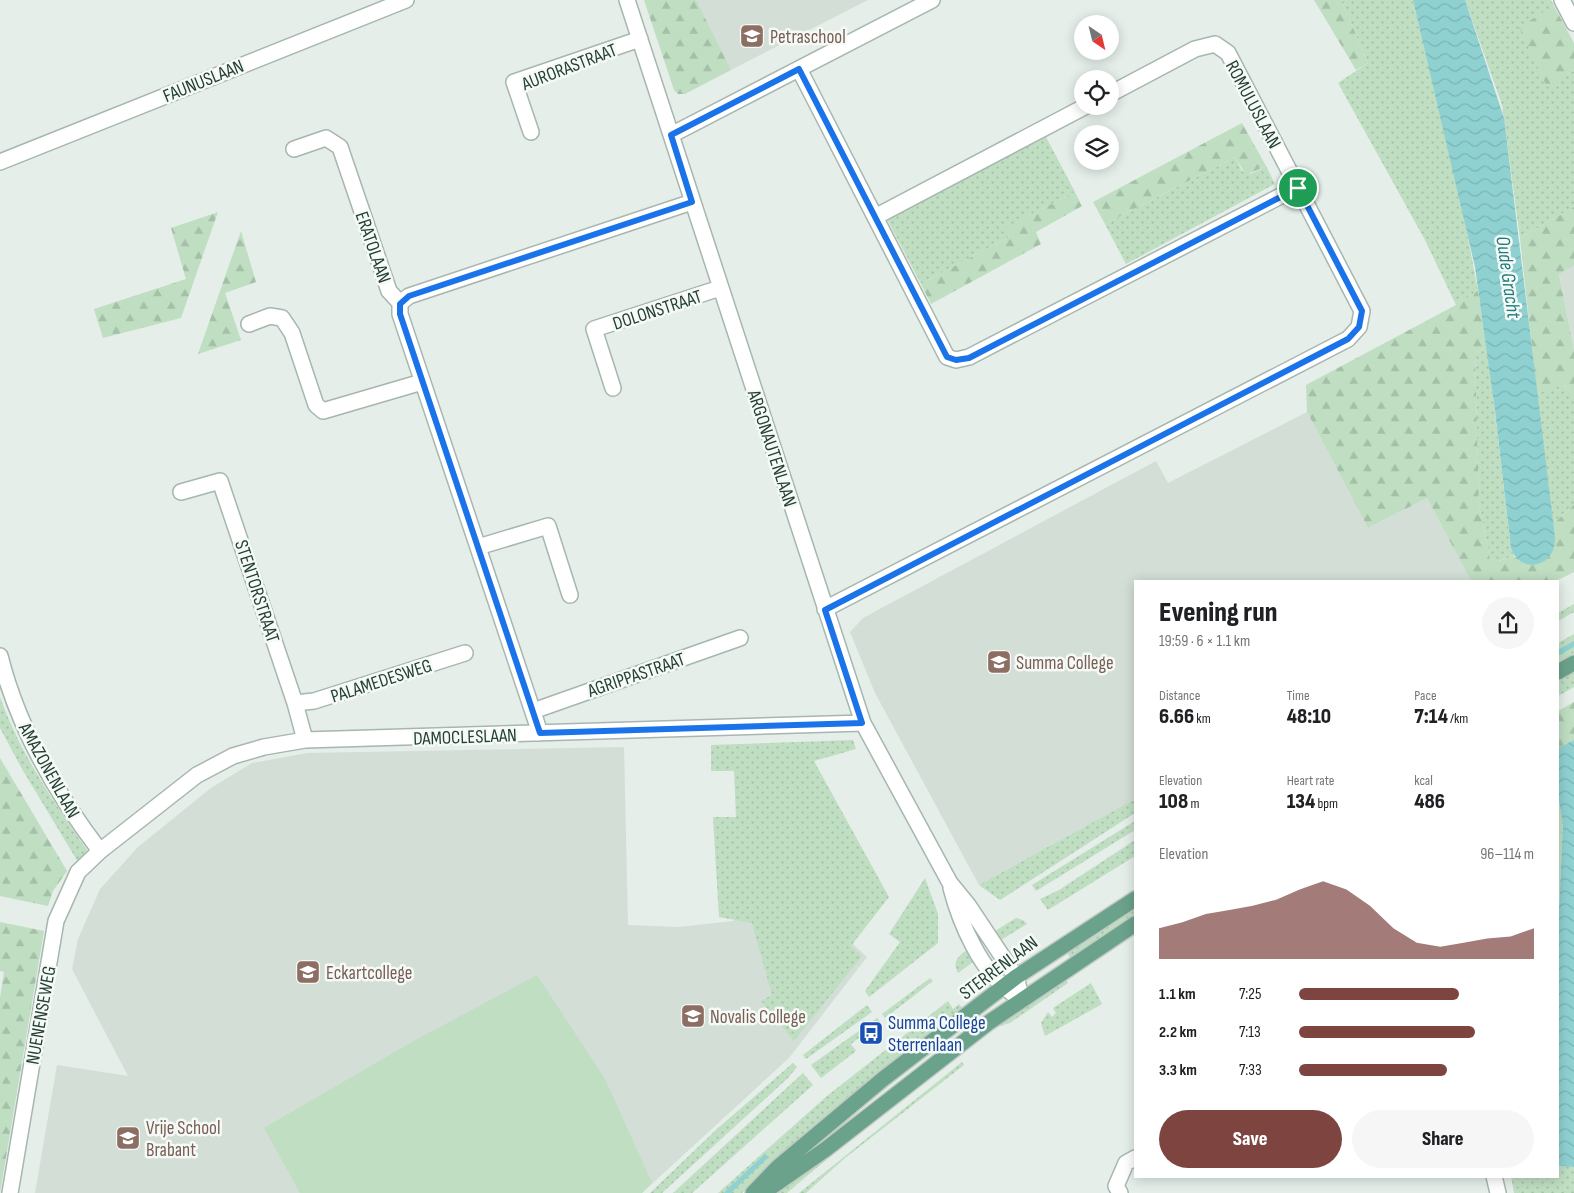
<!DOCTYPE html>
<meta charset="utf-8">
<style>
:root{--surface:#fff;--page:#f6f6f6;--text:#202124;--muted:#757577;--accent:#7d4440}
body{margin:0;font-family:"Sofia Sans Condensed",sans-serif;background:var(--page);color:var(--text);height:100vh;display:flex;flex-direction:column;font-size:19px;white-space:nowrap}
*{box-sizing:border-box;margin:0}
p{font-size:16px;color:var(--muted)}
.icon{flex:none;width:28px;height:28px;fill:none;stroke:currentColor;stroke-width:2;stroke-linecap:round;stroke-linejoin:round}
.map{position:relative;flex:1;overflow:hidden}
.drawer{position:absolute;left:1134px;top:580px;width:425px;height:598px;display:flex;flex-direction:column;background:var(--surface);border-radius:0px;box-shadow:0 2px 12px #0003}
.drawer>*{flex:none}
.needle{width:32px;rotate:145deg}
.controls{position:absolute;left:1074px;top:15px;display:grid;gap:10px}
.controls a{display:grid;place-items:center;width:45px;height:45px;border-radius:50%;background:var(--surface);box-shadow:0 2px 12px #0003;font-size:25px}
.pin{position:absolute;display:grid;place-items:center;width:42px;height:42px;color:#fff;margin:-21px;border:2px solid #fff;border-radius:50%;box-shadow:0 1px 5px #0007}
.round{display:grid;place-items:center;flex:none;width:52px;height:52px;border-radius:26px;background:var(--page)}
.head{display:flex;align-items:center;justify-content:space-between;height:85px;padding:0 25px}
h1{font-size:28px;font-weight:800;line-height:38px}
.metrics{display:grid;grid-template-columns:repeat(3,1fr);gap:8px;height:85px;padding:5px 25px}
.metrics div{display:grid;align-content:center}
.metrics b{font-size:21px;font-weight:800}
.metrics small{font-size:14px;font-weight:400}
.metrics p{font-size:14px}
.chart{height:140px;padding:10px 25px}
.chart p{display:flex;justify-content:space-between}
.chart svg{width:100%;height:90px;margin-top:5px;fill:var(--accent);opacity:.7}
.button{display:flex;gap:10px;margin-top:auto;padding:10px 25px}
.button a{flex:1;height:58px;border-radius:30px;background:var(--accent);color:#fff;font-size:20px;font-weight:800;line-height:58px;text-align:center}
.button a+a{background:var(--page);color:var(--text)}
ul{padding:0 25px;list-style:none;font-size:16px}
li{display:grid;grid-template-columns:80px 60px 1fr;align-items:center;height:38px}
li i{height:12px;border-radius:6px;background:var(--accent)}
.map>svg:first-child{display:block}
.built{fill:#d3ded7}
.grass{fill:url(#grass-dots)}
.forest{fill:url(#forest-firs)}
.garden{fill:#bfdec2}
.water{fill:url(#water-waves)}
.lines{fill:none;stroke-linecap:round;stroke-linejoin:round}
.stream{stroke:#8fd1d1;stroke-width:5}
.minor-casing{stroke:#a7b6af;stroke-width:18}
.major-casing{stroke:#c2cac6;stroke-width:18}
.minor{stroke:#fff;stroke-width:15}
.major{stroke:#6ba28b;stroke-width:15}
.route-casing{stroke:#fff;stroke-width:10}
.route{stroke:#1a73e8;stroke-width:6}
.labels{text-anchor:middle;stroke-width:5;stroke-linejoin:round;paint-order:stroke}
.education-label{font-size:19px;fill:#785e54;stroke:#f6faf7;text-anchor:start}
.street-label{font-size:19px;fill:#244034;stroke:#f6faf7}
.transit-label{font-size:19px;fill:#164399;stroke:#f6faf7;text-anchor:start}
.water-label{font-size:20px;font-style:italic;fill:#1f7b7b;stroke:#f6faf7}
</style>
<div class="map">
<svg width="1574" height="1193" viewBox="0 0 1574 1193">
<defs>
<pattern id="grass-dots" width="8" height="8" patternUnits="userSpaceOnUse" patternTransform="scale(1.25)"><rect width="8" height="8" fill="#bfdec2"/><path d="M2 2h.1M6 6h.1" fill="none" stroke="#a4c0a7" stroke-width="1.8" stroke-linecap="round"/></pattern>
<pattern id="forest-firs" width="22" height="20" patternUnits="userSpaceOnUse" patternTransform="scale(1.25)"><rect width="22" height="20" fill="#bfdec2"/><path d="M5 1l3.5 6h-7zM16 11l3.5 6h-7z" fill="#a4c0a7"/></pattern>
<pattern id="water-waves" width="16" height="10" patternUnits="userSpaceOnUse" patternTransform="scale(1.25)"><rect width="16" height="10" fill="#8fd1d1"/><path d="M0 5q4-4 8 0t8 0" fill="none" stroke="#7bb4b4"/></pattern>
</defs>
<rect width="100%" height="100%" fill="#e5eee9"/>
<path class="built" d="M691,0H868L725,73Z
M1574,264V350L1559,273Z
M1307,412L1368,528L1427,498L1471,581H1135V799L979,885L875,693L850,632L863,618L1156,461L1168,483Z
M624,747L628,925L679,927L733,921L782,878L867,957L789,1058L642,1193H35L57,1065L128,1076L72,969L78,939L100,889L138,847L211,788L252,763L307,753Z"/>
<path class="grass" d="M1341,0H1413L1462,206L1478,291L1456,305L1425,240L1338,83L1368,63Z
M1465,0H1551L1554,6L1520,27L1547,86L1574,70V207L1520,238L1502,105Z
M1046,137L1075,192L1007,227L1009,237L921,284L887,219Z
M1235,157L1242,171L1251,174L1266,166L1275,184L1126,264L1105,224Z
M1487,346L1511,548L1514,556L1498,561L1490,559L1479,505L1475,353Z
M1557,385H1564L1574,395V505L1553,524L1537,394Z
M1574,604V612L1558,621V613Z
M1574,634V653L1558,662V643Z
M1574,672V687L1558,696V681Z
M0,697C19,751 54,803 87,850L81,867L22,769L0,728Z
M853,740L856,749L814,761L889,897L851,946L862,956L794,1041L761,1001L772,995L752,923L719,917L713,817H736L734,771H711V745Z
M1558,796L1563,825L1558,931Z
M1135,799V813L1000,900L979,885Z
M1135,821V830L1036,891L1032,885Z
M1135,840V856L1048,910L1040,899L1059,890Z
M925,878L938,914V943L869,997L865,991L900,942L889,934Z
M1135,906V919L1071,959L1066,951Z
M1016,918L1023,920L1027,924L1001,940L995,931Z
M970,948L977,959L958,973C951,960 960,955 970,948Z
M1063,976L1068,983L1010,1023L997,1027L994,1024Z
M930,978L933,981L885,1018L882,1014Z
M1091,983L1102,1004L1045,1036L1041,1023L1048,1012L1052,1017L1056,1013L1053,1008Z
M948,1001L953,1009L959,1004L963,1009L772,1166L742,1193H718L827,1096Z
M867,1005L872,1012L806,1059L803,1055Z
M877,1018L880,1022L851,1044L856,1051L821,1078L811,1065Z
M962,1062L964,1065L845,1158L806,1193H799Z
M793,1063L797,1067L788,1078L662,1193H650L718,1128Z
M803,1073L813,1085L692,1193H673Z
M825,1157L827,1159L787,1193H774Z
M1558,1166L1574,1167V1193H1514L1511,1176H1558Z"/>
<path class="forest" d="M644,0H696L731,70L685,94H678L674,90Z
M1314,0H1341L1368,63L1356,70Z
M1554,6L1574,43V70L1547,87L1519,27Z
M1242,123L1266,166L1246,175L1235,157L1105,224L1093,202Z
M1075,192L1082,206L1036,232L1041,244L931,304L921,284L1009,237L1006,227Z
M1574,207V265L1559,274L1574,350V395L1564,385L1537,394L1520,238Z
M218,212L181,318L103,338L94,309L186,279L171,228Z
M241,231L256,282L225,293L241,340L198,354Z
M1478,291L1487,346L1475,353L1479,505L1490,559L1499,561L1514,556L1515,558L1555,537L1553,524L1574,505V572L1556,581H1471L1427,498L1368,528L1307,412L1306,385L1456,305Z
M1574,702V740L1558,748V711Z
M0,758L67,871L53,891L48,906L0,896Z
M0,922L44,931L0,1193V998L4,972L0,971Z"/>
<path class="garden" d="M537,975L605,1079L652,1183L642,1193H300L264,1128L412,1042Z"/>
<path class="water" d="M1413,0H1465L1504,118L1555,537C1556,569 1519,574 1511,548L1495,411L1475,267Z
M1574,740V1167L1558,1166V931L1563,825L1558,796V748Z"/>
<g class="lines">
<path class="stream" d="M1558,653L1574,644
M727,1193L765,1157"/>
<defs>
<path id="minor" d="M627,0L863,723L950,883L968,905L1016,977L1022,1000
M1562,0L1574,23
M799,69L947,357L956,360L969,357L1298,187
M531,132L514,82L640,39
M671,135L932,0
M294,149L326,138L340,147L389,291L400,303V314L540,733
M0,162L406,0
M875,217L1086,106
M400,303L409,296L692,202
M249,324L270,316L282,318L292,333L316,405L323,411L422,382
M613,388L594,329L720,288
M181,492L220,481L295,703L305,740
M478,547L548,526L570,595
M825,609L1348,339L1359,327L1362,311L1228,53L1215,44L1195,49L1110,94
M0,656C18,728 55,792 100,851
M295,703L314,701L465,653
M533,711L740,638
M951,888C960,923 981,972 1012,993
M1494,1176L1498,1193
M10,1193L56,921L78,872L100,851L197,775L233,756L264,747L305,740L863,723
M1120,1193L1116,1186L1126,1163L1135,1158"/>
<path id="major" d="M1558,672L1574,663
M753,1193L778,1167L883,1079L1016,977L1135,899
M763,1193L826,1149L988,1023L1135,924"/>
</defs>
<use href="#minor" class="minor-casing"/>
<use href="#major" class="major-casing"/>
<use href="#minor" class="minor"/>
<use href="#major" class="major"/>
</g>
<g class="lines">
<defs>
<path id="route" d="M799,69L947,357L956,360L969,358L1298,188L1362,311L1359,327L1348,339L825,610L862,723L540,733L400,314V304L409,296L692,202L671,135Z"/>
</defs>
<use href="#route" class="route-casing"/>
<use href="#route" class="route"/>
</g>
<defs>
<symbol id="school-square" viewBox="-11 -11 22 22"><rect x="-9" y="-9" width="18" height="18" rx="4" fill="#8d6e63" stroke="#f6faf7"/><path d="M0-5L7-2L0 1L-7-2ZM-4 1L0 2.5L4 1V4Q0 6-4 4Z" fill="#fff"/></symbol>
<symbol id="university-square" viewBox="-11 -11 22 22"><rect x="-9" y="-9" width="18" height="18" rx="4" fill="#8d6e63" stroke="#f6faf7"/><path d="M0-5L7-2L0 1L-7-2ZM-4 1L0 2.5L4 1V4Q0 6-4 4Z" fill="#fff"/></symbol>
<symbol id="bus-square" viewBox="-11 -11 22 22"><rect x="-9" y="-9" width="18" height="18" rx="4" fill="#1a4fb4" stroke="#f6faf7"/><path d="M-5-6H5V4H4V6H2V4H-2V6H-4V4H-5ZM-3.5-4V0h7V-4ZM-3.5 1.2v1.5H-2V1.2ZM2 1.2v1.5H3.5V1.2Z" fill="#fff"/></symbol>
</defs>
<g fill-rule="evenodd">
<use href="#school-square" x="738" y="22" width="28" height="28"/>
<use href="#university-square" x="985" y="648" width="28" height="28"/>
<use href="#school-square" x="294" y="958" width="28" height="28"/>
<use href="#school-square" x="679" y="1002" width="28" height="28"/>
<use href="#bus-square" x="857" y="1019" width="28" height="28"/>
<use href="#school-square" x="114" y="1124" width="28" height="28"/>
</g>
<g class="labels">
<g class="education-label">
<text x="770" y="43">Petraschool</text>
<text x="1016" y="669">Summa College</text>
<text x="326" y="979">Eckartcollege</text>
<text x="710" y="1023">Novalis College</text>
<text x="146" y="1134">Vrije School<tspan x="146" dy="22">Brabant</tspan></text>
</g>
<g class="street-label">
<text transform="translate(569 66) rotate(-21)" y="7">AURORASTRAAT</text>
<text transform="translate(203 80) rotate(-22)" y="7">FAUNUSLAAN</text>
<text transform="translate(1254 104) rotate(62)" y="7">ROMULUSLAAN</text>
<text transform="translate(374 247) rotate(71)" y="7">ERATOLAAN</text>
<text transform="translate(657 309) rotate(-18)" y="7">DOLONSTRAAT</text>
<text transform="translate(773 448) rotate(72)" y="7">ARGONAUTENLAAN</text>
<text transform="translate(258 591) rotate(72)" y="7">STENTORSTRAAT</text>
<text transform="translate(636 674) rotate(-19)" y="7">AGRIPPASTRAAT</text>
<text transform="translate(381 680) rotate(-18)" y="7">PALAMEDESWEG</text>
<text transform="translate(465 736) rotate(-2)" y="7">DAMOCLESLAAN</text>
<text transform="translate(50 770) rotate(61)" y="7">AMAZONENLAAN</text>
<text transform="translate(998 967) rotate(-37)" y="7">STERRENLAAN</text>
<text transform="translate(40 1015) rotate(-80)" y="7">NUENENSEWEG</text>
</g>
<g class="transit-label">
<text x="888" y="1029">Summa College<tspan x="888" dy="22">Sterrenlaan</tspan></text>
</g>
<g class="water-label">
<text transform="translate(1509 277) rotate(82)" y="7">Oude Gracht</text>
</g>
</g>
</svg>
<div class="controls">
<a><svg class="needle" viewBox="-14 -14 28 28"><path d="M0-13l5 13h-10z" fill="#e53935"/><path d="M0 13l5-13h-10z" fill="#757577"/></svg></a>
<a><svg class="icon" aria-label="locate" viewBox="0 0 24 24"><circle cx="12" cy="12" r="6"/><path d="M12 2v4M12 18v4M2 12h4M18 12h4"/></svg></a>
<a><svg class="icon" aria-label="layers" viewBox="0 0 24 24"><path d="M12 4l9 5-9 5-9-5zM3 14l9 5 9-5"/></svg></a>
</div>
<div class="pin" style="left:1298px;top:188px;background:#1e9e55"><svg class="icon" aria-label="arrive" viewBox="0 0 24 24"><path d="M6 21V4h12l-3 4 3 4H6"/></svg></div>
<section class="drawer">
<div class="head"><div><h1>Evening run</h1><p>19:59 · 6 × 1.1 km</p></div><a class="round"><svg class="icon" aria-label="share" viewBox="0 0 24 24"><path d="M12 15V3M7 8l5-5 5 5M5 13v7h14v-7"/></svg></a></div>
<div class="metrics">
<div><p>Distance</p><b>6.66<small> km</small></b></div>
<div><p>Time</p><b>48:10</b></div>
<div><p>Pace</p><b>7:14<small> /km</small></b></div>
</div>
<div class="metrics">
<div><p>Elevation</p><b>108<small> m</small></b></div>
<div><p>Heart rate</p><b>134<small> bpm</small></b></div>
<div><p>kcal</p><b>486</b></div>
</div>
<div class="chart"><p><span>Elevation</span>96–114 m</p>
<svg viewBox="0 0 160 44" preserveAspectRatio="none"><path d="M0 44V29L10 26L20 22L30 20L40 18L50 15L60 10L70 6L80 10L90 18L100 29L110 36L120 38L130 36L140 34L150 33L160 29V44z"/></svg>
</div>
<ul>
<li><b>1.1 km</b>7:25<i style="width:68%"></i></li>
<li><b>2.2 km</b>7:13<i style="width:75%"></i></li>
<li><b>3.3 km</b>7:33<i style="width:63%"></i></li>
</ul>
<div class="button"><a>Save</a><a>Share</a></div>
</section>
</div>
